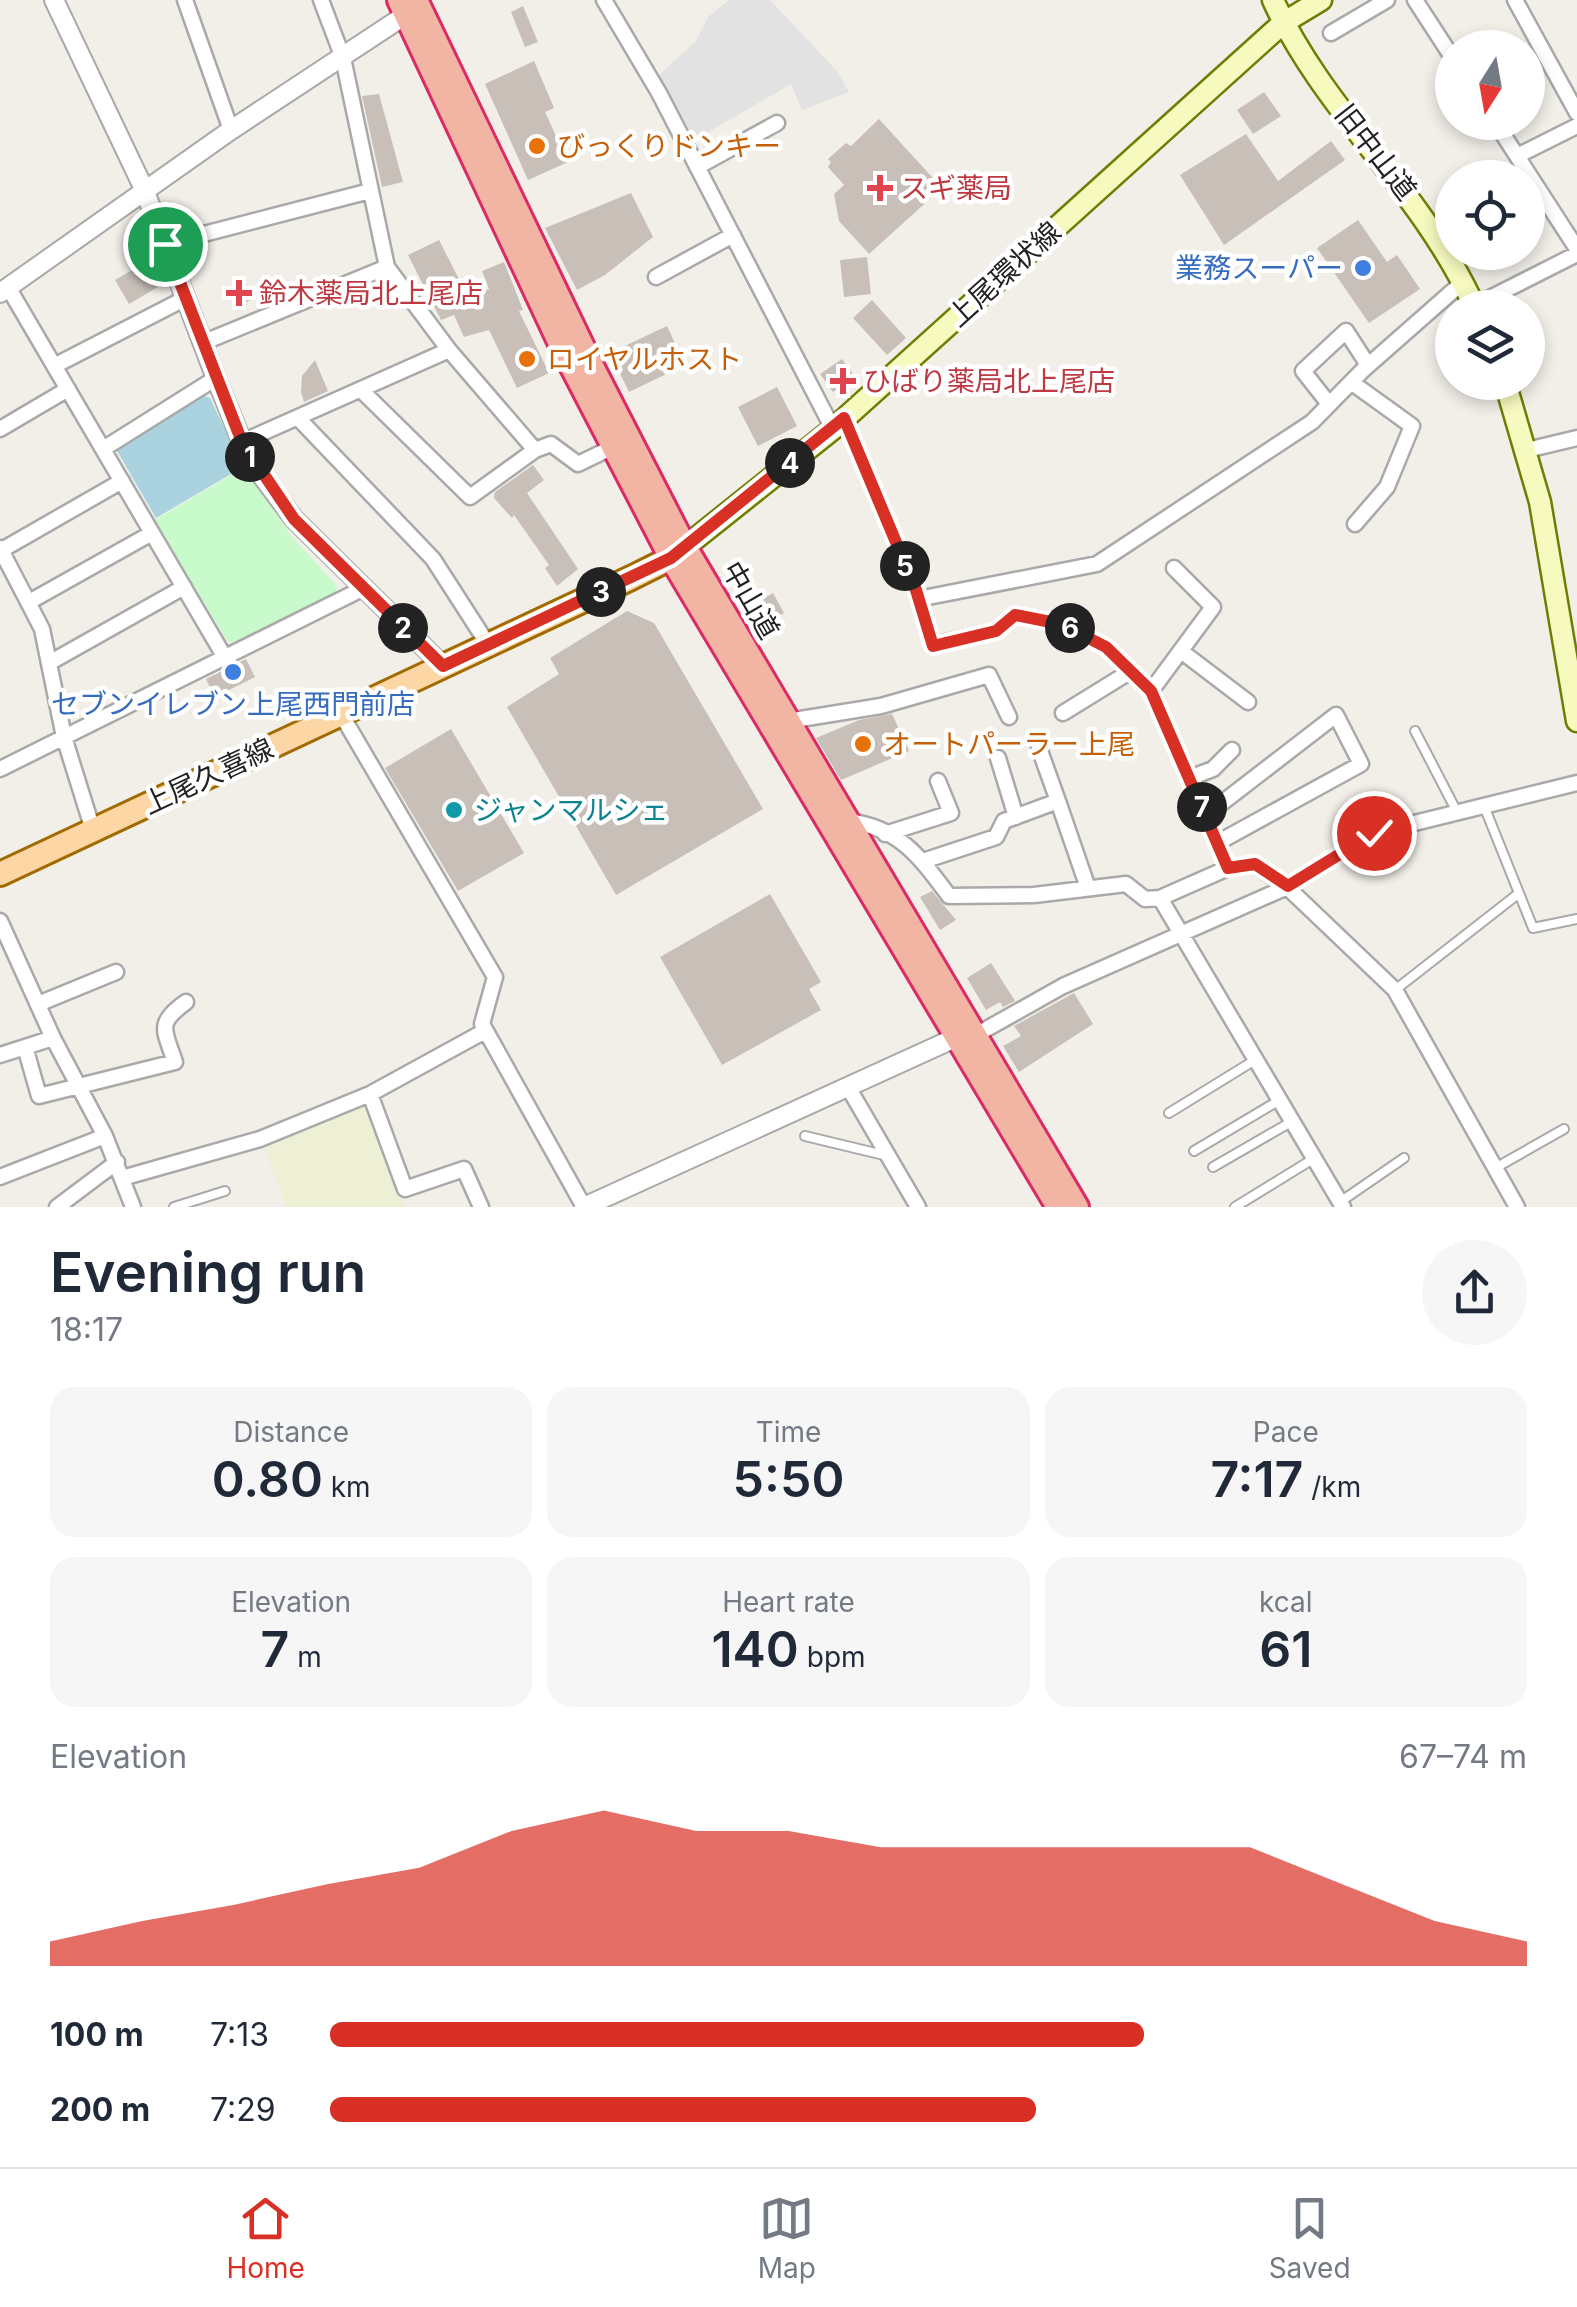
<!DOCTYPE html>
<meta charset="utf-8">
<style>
:root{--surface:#fff;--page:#f6f6f7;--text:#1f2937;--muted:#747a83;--line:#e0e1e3;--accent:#d93025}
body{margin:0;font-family:Inter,"Noto Sans JP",sans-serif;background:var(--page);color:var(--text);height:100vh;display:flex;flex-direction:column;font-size:38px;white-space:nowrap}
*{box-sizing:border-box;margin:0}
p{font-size:32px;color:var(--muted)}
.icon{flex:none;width:55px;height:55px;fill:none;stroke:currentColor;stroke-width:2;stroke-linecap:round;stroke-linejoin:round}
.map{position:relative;height:1207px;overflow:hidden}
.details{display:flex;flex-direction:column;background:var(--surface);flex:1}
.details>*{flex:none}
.needle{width:65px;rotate:191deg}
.fabs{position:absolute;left:1435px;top:30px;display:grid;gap:20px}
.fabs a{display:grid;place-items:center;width:110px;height:110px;border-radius:50%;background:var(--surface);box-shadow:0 5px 15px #0003;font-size:50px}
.pin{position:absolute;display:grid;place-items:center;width:85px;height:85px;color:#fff;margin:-42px;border:5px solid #fff;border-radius:50%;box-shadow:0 2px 10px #0007}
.km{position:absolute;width:50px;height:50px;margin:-25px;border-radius:50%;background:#222;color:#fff;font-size:28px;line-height:50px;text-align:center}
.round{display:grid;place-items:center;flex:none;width:105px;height:105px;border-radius:52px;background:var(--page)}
.summary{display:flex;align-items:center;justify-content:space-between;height:170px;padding:0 50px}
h1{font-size:55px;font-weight:600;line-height:75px}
.stats{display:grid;grid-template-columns:repeat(3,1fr);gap:15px;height:170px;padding:10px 50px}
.stats div{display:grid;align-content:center;border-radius:25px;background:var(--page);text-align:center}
.stats b{font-size:50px;font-weight:600}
.stats small{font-size:28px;font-weight:400}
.stats p{font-size:28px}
.chart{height:280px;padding:20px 50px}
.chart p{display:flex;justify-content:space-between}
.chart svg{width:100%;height:180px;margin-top:10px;fill:var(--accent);opacity:.7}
ul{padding:0 50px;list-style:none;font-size:32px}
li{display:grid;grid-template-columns:160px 120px 1fr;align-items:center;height:75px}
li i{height:25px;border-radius:12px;background:var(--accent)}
.dock{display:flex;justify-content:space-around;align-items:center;height:140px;border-top:2px solid var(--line);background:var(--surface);font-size:28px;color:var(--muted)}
.dock a{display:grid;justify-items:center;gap:5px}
.dock .current{color:var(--accent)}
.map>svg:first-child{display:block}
.farmland{fill:#eef0d5}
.park{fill:#c8facc}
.parking{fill:#e2e2e2}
.water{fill:#aad3df}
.building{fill:#c7bfb8}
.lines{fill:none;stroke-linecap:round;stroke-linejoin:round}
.service-casing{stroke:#a9a9a9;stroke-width:12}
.minor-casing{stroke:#a9a9a9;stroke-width:19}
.tertiary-casing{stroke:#a9a9a9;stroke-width:22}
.secondary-casing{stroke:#707d05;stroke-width:25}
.primary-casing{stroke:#a06b00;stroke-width:28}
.trunk-casing{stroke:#dc2a67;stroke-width:28}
.service{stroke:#fff;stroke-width:8}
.minor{stroke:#fff;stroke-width:14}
.tertiary{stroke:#fff;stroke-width:18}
.secondary{stroke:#f7fabf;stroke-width:20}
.primary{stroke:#fcd6a4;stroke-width:22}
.trunk{stroke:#f2b4a3;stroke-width:22}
.route-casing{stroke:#fff;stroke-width:20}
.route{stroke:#d93025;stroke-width:12}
.food-dot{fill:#e8710a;stroke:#fff;stroke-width:4}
.health-dot{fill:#e0444e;stroke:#fff;stroke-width:4}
.shop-dot{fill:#3f7fe0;stroke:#fff;stroke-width:4}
.culture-dot{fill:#0f9aa8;stroke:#fff;stroke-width:4}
.labels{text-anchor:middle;stroke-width:9;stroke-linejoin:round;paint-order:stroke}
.food-label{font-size:28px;fill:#c56008;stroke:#fff;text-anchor:start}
.street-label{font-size:28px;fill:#222;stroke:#fff}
.health-label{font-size:28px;fill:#be3a42;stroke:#fff;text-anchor:start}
.shop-label{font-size:28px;fill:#366cbe;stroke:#fff;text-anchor:end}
.culture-label{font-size:28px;fill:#0d838f;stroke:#fff;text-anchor:start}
</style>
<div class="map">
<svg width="1577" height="1207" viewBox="0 0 1577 1207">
<rect width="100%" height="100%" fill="#f2efe9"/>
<path class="farmland" d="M370,1101L406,1207H286L262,1141Z"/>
<path class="park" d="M243,468L293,538L337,586L336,593L234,642L227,641L155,520Z"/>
<path class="parking" d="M729,0H770L837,71L849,92L802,110L791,84L695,140L658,76L696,41L708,17Z"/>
<path class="water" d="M199,394L210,398L243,467L156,518L113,444Z"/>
<path class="building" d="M523,6L538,42L525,47L511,12Z
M534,61L554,108L545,112L568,162L528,180L485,84Z
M1264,92L1281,116L1253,134L1237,110Z
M379,94L403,182L382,187L362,96Z
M879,119L942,188L869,254L839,221L834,194L844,185L828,167L831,162L828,159L846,143L851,146Z
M1246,134L1278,181L1331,141L1345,160L1224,245L1180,175Z
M631,193L653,237L605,275L577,290L545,228Z
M1358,220L1387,262L1397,255L1420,289L1369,323L1317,248Z
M439,240L468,297L489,289L482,271L504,262L523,310L519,311L549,373L517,388L489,330L464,337L454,315L441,320L408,255Z
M867,257L871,294L844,297L840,260Z
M144,263L158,287L129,304L115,280Z
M244,280L253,299L235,307L226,288Z
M872,300L906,338L887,355L853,318Z
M667,326L685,365L629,392L610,353Z
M842,359L857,380L841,391L839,388L833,392L820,374Z
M315,360L328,391L304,402L301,392L302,376Z
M777,387L797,426L758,446L738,407Z
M533,465L544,480L527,493L578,569L557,586L545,568L549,565L514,515L512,518L494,498L495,492Z
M773,593L784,613L755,630L744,610Z
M627,611L654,623L763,809L616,895L507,707L559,674L550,658Z
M246,659L255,677L215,697L206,679Z
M892,714L909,751L841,780L816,738L859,720Z
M451,729L524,853L458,891L385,768Z
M932,891L956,920L940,930L920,897Z
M770,894L821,982L809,989L821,1010L722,1065L660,957Z
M991,963L1015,1001L1003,1007L1000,1002L986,1010L967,978Z
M1074,993L1093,1024L1019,1072L1003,1046L1021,1036L1014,1026Z"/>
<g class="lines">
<defs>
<path id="service" d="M1415,731L1457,812
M1484,806L1533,928L1577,919
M1395,990L1518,894
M1169,1113L1255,1060
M805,1136L888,1156
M1194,1151L1278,1101
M1213,1167L1291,1122
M1497,1167L1564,1129
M1340,1202L1404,1158
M174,1207L225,1191
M1235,1207L1313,1159"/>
<path id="minor" d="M185,0L231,130
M321,0L343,58L387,267L449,350L535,450
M604,0L659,93L833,429
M1415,0L1452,57
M1515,0L1577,113
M1331,33L1387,0
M1495,122L1577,249
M1517,156L1577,126
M697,167L777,123
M165,244L370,191
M656,277L733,235
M8,287L224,656
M1474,306L1577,254
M202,343L387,267
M54,366L186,298
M1351,382L1412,426L1387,487L1355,524
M361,390L470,497L535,450L551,444L578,464L613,447
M1329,404L1303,371L1346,331L1368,365
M298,418L433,559L487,643
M844,418L916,591L933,645L996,631L1015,615L1061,624L1106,647L1151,691L1228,868
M0,429L68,389
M242,442L449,350
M103,449L216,378
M1527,450L1577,438
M0,548L42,629L64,737L93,830
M0,551L122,481
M918,599L1097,564L1312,422L1363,370L1463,282
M29,602L152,533
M1181,651L1248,702
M49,663L184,587
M1151,691L1213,607L1174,568
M1063,713L1131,671
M341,714L495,977L482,1024L584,1207
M788,721L881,706L989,675L1009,717
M1039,748L1058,801
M998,758L1016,817
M0,769L364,588
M1189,778L1213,769L1232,750
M1205,816L1336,715L1361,764L1217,843
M847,821C899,827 920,857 949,896L1034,895L1126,884L1145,899L1160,898L1343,1207
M885,834L951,813L938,781
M923,861L996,837L1004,821L1058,801L1088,888
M1160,898L1228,868L1255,864L1287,887L1395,990L1517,1207
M0,921L53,1038L105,1136L133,1207
M38,1004L116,972
M974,1036L1063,986L1287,887L1374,833L1577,783
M25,1047L39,1096L175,1062C164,1029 156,1024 186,1002
M0,1055L53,1038
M848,1087L918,1207
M370,1094L405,1189L464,1169L481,1207
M0,1177L105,1136
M122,1178L260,1139L370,1094L485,1031
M57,1207L117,1162"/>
<path id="tertiary" d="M54,0L144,189L216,378L242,442L256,468L294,519L443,666
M0,293L231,130L416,8
M584,1207L955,1038"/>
<path id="secondary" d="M1273,0C1324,112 1423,192 1475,308
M1505,382L1540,502L1577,721
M685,547L833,429L1283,23L1321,0"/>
<path id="primary" d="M0,874L631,578L671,558L685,547"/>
<path id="trunk" d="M399,0L563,350L671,558L1058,1207
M416,0L593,368L685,547L1077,1207"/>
</defs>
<use href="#service" class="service-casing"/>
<use href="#minor" class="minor-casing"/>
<use href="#tertiary" class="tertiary-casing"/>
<use href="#secondary" class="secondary-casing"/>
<use href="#primary" class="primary-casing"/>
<use href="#trunk" class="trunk-casing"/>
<use href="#service" class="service"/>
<use href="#minor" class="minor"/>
<use href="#tertiary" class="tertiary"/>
<use href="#secondary" class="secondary"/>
<use href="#primary" class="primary"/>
<use href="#trunk" class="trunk"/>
</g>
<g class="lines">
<defs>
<path id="route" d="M165,244L242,442L294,519L443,666L671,558L844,418L916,590L933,646L996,631L1015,615L1061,624L1106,647L1151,691L1228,868L1255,864L1288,886L1374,833"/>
</defs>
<use href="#route" class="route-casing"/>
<use href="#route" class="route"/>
</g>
<g class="food-dot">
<circle cx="537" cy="146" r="10"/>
<circle cx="527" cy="359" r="10"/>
<circle cx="863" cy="744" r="10"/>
</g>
<g class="health-dot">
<path d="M875 173h10v10h10v10h-10v10h-10v-10h-10v-10h10z"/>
<path d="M234 278h10v10h10v10h-10v10h-10v-10h-10v-10h10z"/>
<path d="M838 366h10v10h10v10h-10v10h-10v-10h-10v-10h10z"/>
</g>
<g class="shop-dot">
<circle cx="1363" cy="268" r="10"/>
<circle cx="233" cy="672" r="10"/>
</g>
<circle class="culture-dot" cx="454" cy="810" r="10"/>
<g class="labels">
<g class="food-label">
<text x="557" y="156">びっくりドンキー</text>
<text x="547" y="369">ロイヤルホスト</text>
<text x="883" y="754">オートパーラー上尾</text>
</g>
<g class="street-label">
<text transform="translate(1376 152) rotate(52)" y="10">旧中山道</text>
<text transform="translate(1004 274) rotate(-42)" y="10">上尾環状線</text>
<text transform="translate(751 600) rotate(60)" y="10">中山道</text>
<text transform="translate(208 776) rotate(-25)" y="10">上尾久喜線</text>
</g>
<g class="health-label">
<text x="900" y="198">スギ薬局</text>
<text x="259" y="303">鈴木薬局北上尾店</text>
<text x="863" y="391">ひばり薬局北上尾店</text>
</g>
<g class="shop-label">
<text x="1343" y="278">業務スーパー</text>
<text x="233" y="714" text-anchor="middle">セブンイレブン上尾西門前店</text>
</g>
<g class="culture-label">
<text x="474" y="820">ジャンマルシェ</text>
</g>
</g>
</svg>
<div class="fabs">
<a><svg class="needle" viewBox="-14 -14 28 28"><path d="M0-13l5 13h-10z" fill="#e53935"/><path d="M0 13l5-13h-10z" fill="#747a83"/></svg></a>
<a><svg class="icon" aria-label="locate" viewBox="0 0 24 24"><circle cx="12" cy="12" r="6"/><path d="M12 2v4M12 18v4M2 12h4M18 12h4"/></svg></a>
<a><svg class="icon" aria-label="layers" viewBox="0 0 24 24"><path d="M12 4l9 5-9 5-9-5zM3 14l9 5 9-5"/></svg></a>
</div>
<div class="pin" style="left:165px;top:244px;background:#1e9e55"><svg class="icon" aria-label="arrive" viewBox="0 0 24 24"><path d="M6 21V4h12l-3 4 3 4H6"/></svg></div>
<div class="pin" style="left:1374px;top:833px;background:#d93025"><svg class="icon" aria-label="check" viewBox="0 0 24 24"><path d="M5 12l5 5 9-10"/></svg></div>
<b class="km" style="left:250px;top:457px">1</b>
<b class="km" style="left:403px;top:628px">2</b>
<b class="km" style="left:601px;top:592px">3</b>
<b class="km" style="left:790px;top:463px">4</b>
<b class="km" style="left:905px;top:566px">5</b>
<b class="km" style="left:1070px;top:628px">6</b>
<b class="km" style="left:1202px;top:807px">7</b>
</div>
<section class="details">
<div class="summary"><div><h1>Evening run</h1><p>18:17</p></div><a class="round"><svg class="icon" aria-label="share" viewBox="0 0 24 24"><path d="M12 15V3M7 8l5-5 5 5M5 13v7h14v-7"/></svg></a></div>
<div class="stats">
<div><p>Distance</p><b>0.80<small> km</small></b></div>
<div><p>Time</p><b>5:50</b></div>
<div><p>Pace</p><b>7:17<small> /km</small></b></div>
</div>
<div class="stats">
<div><p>Elevation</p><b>7<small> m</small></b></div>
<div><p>Heart rate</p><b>140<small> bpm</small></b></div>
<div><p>kcal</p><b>61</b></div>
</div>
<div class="chart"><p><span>Elevation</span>67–74 m</p>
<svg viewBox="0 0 160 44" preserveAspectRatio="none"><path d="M0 44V38L10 33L20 29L30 24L40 20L50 11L60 6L70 11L80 11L90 15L100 15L110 15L120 15L130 15L140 24L150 33L160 38V44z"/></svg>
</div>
<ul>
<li><b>100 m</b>7:13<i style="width:68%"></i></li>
<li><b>200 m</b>7:29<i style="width:59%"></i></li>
</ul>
</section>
<nav class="dock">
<a class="current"><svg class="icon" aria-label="home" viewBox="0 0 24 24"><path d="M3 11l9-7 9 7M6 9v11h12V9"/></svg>Home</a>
<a><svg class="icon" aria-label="map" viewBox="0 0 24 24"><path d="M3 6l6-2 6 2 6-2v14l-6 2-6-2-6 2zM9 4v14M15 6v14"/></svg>Map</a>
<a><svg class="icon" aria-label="saved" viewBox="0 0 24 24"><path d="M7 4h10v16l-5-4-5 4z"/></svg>Saved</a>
</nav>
